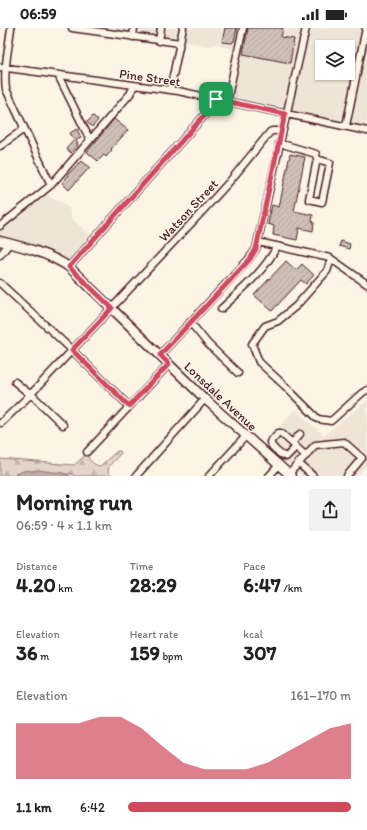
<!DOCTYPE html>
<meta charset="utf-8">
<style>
:root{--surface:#fff;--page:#f2f2f2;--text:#222;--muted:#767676;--accent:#d1495b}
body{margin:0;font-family:Itim,sans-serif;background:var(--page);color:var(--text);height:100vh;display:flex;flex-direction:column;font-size:15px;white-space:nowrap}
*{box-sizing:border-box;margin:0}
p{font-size:13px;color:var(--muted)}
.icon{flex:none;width:22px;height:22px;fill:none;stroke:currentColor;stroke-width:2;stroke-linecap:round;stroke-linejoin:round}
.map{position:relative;height:448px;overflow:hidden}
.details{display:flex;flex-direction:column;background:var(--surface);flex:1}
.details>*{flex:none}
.fabs{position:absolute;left:315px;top:12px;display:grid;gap:8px}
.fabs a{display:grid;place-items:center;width:40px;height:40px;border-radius:0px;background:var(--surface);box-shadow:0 1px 3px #0004;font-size:20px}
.pin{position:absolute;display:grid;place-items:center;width:34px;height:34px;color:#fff;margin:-17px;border-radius:8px;box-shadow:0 2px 6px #0006}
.round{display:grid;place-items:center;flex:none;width:42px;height:42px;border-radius:0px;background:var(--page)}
.head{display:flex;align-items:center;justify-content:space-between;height:68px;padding:0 16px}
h1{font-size:22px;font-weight:700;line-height:30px}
.figures{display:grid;grid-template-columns:repeat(3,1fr);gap:6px;height:68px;padding:4px 16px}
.figures div{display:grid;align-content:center}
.figures b{font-size:20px;font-weight:700}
.figures small{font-size:11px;font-weight:400}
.figures p{font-size:11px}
.chart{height:112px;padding:8px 16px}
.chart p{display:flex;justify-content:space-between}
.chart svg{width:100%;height:72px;margin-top:4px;fill:var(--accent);opacity:.7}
ul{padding:0 16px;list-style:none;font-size:13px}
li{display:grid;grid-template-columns:64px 48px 1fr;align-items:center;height:30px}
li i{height:10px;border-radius:5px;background:var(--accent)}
.status{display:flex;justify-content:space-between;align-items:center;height:28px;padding:0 20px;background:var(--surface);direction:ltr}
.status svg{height:11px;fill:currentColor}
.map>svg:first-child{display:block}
.built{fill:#eee5d7;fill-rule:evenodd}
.forest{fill:url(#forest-firs);stroke:#967a7a}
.water{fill:#c0aca5;stroke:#917474}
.building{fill:url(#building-hatch);stroke:#4a1f2b}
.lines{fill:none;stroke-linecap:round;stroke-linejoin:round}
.minor-casing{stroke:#4a1f2b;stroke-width:9}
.major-casing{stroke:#4a1f2b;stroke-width:11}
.minor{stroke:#fcf5e5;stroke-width:6}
.major{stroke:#fcf5e5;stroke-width:8}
.route-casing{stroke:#fff;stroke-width:8}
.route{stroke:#d1495b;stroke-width:5}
.labels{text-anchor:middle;stroke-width:3;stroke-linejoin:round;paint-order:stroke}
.street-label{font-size:13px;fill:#4a1f2b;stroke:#fcf5e5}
</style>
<div class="status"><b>06:59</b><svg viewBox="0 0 49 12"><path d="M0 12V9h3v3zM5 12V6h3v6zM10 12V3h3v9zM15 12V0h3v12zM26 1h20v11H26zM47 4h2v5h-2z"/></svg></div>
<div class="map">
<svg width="367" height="448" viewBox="0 0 367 448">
<defs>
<pattern id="forest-firs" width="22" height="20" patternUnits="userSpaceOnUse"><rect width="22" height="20" fill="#e2d5ca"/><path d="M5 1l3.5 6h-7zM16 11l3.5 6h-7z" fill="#c3b6ae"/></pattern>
<pattern id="building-hatch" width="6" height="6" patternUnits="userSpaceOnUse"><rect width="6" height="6" fill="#cfc0b7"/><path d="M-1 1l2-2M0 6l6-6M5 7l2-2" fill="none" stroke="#b3a59e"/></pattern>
</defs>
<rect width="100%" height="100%" fill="#fcf5e5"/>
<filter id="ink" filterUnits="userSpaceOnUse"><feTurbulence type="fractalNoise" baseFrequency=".025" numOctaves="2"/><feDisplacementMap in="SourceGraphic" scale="8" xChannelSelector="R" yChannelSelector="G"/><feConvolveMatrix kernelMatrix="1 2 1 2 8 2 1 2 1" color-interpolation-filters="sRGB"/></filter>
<g filter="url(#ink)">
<path class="built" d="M81,0H367L366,13H367V105L229,75L239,22L223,19L218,16L209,18L182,13ZM322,19H348V45H322Z
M45,164L53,171L62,174L69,181L72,191L88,205L95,210L72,237L0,213V198Z
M367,373V436L357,448H302L264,415L295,381L324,407Z"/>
<path class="forest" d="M117,423H120L121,425L109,438L108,444L111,448H75L71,446L0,448V431L74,437L87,426C89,433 94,437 100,438Z"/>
<path class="water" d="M26,442L32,443L38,442L52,444H61L70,448H13L15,446Z"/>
<path class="building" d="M225,0H237L234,13L232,15L222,14Z
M248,0H283L281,9L294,11L290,35L243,26Z
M93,88L98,92L92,99L87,94Z
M114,91L128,102L111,121L112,122L106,129L104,127L98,133L87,124Z
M77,101L81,110L76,112L78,117L71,125L66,121L74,112L70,105Z
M290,126L305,129L294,183L313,187L312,193L314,194L313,203L299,200L297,212L273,207L274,198L268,196L272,177L279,179Z
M81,133L90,139L69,162L62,155L68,148L67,147Z
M341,213L350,216L349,221L339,218Z
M286,233L296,242L302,236L314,247L306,256L301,252L272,283L254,267Z"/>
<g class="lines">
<defs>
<path id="minor" d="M11,0C9,19 3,42 6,61L51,157
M72,0L180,15
M133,9L134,0
M159,13L161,0
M0,39L178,63L367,103
M58,47L90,112
M170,62L183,0
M227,73L243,0
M346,98L366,0
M279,115L316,126L317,131L309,171L322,174L330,135L317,131
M0,118L24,101
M0,198L51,157L130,66L134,58
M258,214L330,230L367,256
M0,227L10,215
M331,231L327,243L296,278L278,293L265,298L252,316L259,334L285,358L318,391L331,393L362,365L367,362
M69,239L211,80L216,71
M0,255L72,322L129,378
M221,281C241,262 265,243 277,218
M190,294L208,316L238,345
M160,327L249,231L256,221L306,0
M15,354L27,364L31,366L63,397
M1,395L31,366L200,186L230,153L270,104L272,103H281
M300,406L292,415L306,428
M292,415L281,405H278L270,414C272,420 280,427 286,429L296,419
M87,424L169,336
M298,435L313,448
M289,446L315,417L344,414L362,430L347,448
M136,448L205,371
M209,448L246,408
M269,448L279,437"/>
<path id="major" d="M0,213C24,219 48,225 69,239L205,371L291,448"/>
</defs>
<use href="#minor" class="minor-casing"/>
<use href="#major" class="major-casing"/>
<use href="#minor" class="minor"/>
<use href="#major" class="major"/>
</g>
</g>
<g class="lines" filter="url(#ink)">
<defs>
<path id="route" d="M216,71L285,86L256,221L250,231L160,327L169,336L129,378L72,322L112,280L69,239L211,80Z"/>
</defs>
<use href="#route" class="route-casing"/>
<use href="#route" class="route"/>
</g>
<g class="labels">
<g class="street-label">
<text transform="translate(150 49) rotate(8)" y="5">Pine Street</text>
<text transform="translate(188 182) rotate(-47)" y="5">Watson Street</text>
<text transform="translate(221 368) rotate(43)" y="5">Lonsdale Avenue</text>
</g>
</g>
</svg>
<div class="fabs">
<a><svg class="icon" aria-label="layers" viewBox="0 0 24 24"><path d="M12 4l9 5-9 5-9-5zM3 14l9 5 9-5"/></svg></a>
</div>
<div class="pin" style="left:216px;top:71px;background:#1e9e55"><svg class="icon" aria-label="arrive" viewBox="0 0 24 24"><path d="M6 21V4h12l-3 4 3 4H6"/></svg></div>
</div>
<section class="details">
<div class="head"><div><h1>Morning run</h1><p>06:59 · 4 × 1.1 km</p></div><a class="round"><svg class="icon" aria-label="share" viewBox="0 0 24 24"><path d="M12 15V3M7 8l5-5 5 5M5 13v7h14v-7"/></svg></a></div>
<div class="figures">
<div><p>Distance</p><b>4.20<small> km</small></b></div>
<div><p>Time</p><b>28:29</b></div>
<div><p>Pace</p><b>6:47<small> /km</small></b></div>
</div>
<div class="figures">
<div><p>Elevation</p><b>36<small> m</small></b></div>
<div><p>Heart rate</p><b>159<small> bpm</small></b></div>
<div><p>kcal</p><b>307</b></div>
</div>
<div class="chart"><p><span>Elevation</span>161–170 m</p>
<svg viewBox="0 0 160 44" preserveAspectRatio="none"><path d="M0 44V10L10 10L20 10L30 10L40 6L50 6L60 13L70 24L80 34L90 38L100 38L110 38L120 34L130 27L140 20L150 13L160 10V44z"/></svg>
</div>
<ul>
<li><b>1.1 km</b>6:42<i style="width:100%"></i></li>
</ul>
</section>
